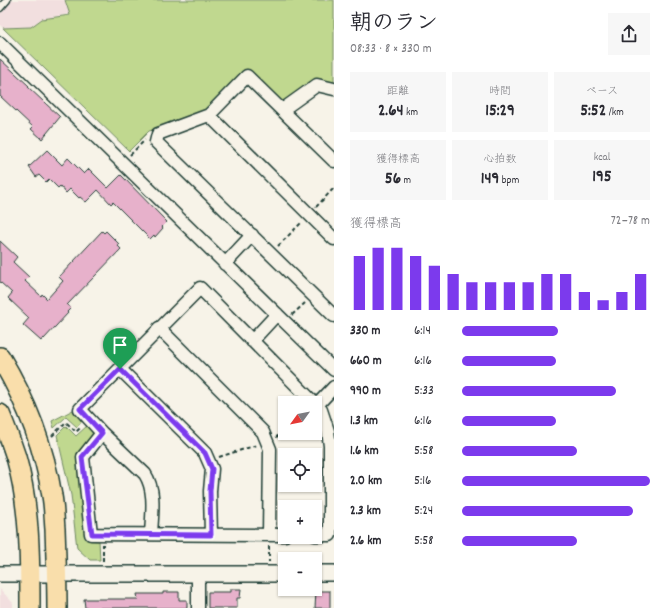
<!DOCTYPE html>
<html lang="ja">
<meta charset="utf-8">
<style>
:root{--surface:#fff;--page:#f7f7f7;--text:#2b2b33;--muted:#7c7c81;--accent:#7c3aed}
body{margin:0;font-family:Dekko,"Klee One",sans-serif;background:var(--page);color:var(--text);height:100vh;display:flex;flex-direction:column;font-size:15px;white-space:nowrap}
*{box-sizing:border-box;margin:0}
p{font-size:13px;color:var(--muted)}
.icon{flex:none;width:22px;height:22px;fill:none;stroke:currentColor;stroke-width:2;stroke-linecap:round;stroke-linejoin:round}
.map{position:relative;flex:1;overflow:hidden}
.panel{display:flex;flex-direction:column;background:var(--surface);width:332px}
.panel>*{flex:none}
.needle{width:26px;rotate:237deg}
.buttons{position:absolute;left:278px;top:396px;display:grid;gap:8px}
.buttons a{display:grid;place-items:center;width:44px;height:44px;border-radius:0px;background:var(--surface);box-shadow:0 1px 3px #0004;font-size:20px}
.pin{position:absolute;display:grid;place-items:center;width:34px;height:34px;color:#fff;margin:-41px -17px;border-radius:50% 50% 50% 0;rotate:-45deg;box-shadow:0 0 4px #0007}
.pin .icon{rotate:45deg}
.round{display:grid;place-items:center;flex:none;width:42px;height:42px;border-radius:0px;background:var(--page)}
.head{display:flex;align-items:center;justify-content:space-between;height:68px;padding:0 16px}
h1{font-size:22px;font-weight:800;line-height:30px}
.metrics{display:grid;grid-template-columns:repeat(3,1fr);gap:6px;height:68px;padding:4px 16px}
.metrics div{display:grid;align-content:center;border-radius:0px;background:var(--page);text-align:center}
.metrics b{font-size:17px;font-weight:800}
.metrics small{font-size:11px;font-weight:400}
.metrics p{font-size:11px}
.chart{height:112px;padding:8px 16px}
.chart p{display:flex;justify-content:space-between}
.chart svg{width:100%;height:72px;margin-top:4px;stroke:var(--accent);stroke-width:6}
ul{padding:0 16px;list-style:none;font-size:13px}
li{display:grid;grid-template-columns:64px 48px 1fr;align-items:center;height:30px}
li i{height:10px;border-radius:5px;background:var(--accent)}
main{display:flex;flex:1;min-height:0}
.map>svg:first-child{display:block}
.built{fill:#f2dfdf}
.green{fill:#c0d88f;stroke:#708a62}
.building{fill:#e7b1cb;stroke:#1f3d34}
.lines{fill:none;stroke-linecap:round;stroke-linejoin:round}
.service-casing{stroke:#1f3d34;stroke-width:9}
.minor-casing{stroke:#1f3d34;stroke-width:15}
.tertiary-casing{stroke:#1f3d34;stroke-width:18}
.primary-casing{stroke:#1f3d34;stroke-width:22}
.path{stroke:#1f3d34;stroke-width:2;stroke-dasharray:4 3;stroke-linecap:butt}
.service{stroke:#f7f3e8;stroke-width:6}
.minor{stroke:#f7f3e8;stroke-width:12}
.tertiary{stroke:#f7f3e8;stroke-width:15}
.primary{stroke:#f9deab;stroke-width:19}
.route-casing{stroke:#fff;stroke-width:8}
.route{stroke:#7c3aed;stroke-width:5}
</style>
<main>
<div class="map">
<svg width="334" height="608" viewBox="0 0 334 608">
<rect width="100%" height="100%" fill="#f7f3e8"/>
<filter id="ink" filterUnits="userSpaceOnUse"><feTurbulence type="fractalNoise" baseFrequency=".025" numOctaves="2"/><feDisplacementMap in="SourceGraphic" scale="8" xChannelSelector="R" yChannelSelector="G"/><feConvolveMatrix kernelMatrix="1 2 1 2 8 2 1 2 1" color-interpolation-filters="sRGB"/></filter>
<g filter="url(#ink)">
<path class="built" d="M0,0H65L70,14L42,19L31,27L3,28L0,25Z
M0,589L13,603V608H0Z"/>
<path class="green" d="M65,0H334V86L287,101H281L250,74L202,116L149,131L129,151L3,28L31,27L42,19L70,15Z
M73,410L83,420L77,427L66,417L54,428L52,421Z
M88,425L93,430V436L77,453L82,484L86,540L99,541L100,560H90L77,548L71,495L57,435L66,426L76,436Z"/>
<path class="building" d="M0,59L29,86L28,87L60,117L42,139L31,129L33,127L0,96Z
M47,150L62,165L68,158L84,174L89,169L108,188L121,175L167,222L162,227L163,228L155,237L154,235L150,239L113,202L111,204L98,190L86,202L80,197L79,198L70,189L66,193L60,186L58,188L49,179L46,182L39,175L36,177L29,167Z
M102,231L104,233L106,231L119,244L118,246L121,249L67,305L71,308L67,312L68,313L44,339L43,338L41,341L23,325L29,318L8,298L12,293L0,282V241L17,257L13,262L29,277L25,281L41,296L42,294L47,299L63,281L59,277Z
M231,589H241L240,598H237V608H208V592H231Z
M316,591H330V608H315Z
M163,592H179V600H187V608H85L84,599H138L137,594H163Z"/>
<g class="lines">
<defs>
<path id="service" d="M0,8L7,0"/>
<path id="minor" d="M0,43L334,370
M282,110L317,85L334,89
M209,115L334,239
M334,161L247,76L209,115L158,134L156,142L334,316
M225,264L252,235
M159,328L263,432L270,449L269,535
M252,341L277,314
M120,369L205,453L212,469L210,491L211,535
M317,405L334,387
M102,433L145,474C156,491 152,514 151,534
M285,535L91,534L83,457L102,433L80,409L200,288L321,410L328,431L330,446V535H315
M198,574V608"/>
<path id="tertiary" d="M315,573H334
M0,574H285"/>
<path id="primary" d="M0,357C26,400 44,446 52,496C54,506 54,518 55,529C56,555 57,582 57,608
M0,414C6,428 11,442 16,457C30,506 30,558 30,608"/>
</defs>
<use href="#service" class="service-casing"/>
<use href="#minor" class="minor-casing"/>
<use href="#tertiary" class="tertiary-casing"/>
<use href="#primary" class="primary-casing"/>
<path class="path" d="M130,155L145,140
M316,207L334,188
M278,246L302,222
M292,315L305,303
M52,436L66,422L76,432L81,427
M276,437L285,433
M219,457L257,445
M269,546V562
M103,561V544"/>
<use href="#service" class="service"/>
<use href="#minor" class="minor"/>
<use href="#tertiary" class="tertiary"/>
<use href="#primary" class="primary"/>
</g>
</g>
<g class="lines" filter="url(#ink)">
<defs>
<path id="route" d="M120,369L205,453L212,469L210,491L211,535L92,534L82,457L102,433L80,409Z"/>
</defs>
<use href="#route" class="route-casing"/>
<use href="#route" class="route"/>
</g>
</svg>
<div class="buttons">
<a><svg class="needle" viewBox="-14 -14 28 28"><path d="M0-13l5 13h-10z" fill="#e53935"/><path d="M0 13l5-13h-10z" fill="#7c7c81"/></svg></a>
<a><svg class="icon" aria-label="locate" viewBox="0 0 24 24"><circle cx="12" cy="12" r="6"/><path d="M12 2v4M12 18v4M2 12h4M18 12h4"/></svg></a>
<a>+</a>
<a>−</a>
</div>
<div class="pin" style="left:120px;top:369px;background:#1e9e55"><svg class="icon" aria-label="arrive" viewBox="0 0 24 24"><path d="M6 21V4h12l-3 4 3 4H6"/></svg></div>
</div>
<section class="panel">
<div class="head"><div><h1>朝のラン</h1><p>08:33 · 8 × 330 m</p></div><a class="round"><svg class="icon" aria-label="share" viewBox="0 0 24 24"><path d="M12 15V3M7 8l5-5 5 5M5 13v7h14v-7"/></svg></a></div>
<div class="metrics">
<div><p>距離</p><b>2.64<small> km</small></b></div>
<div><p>時間</p><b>15:29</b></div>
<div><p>ペース</p><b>5:52<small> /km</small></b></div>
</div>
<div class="metrics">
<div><p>獲得標高</p><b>56<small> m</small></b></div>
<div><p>心拍数</p><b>149<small> bpm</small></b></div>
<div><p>kcal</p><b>195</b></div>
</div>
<div class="chart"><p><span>獲得標高</span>72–78 m</p>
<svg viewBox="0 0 160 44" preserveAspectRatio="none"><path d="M5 44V11M15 44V6M25 44V6M35 44V11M45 44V17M55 44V22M65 44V27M75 44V27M85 44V27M95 44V27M105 44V22M115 44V22M125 44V33M135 44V38M145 44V33M155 44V22"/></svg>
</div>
<ul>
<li><b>330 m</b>6:14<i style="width:51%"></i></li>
<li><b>660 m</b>6:16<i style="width:50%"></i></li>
<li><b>990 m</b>5:33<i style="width:82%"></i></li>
<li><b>1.3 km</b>6:16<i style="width:50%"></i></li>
<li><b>1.6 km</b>5:58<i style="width:61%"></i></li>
<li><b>2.0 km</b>5:16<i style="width:100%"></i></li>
<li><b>2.3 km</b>5:24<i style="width:91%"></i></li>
<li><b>2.6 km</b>5:58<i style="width:61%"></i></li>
</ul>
</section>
</main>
